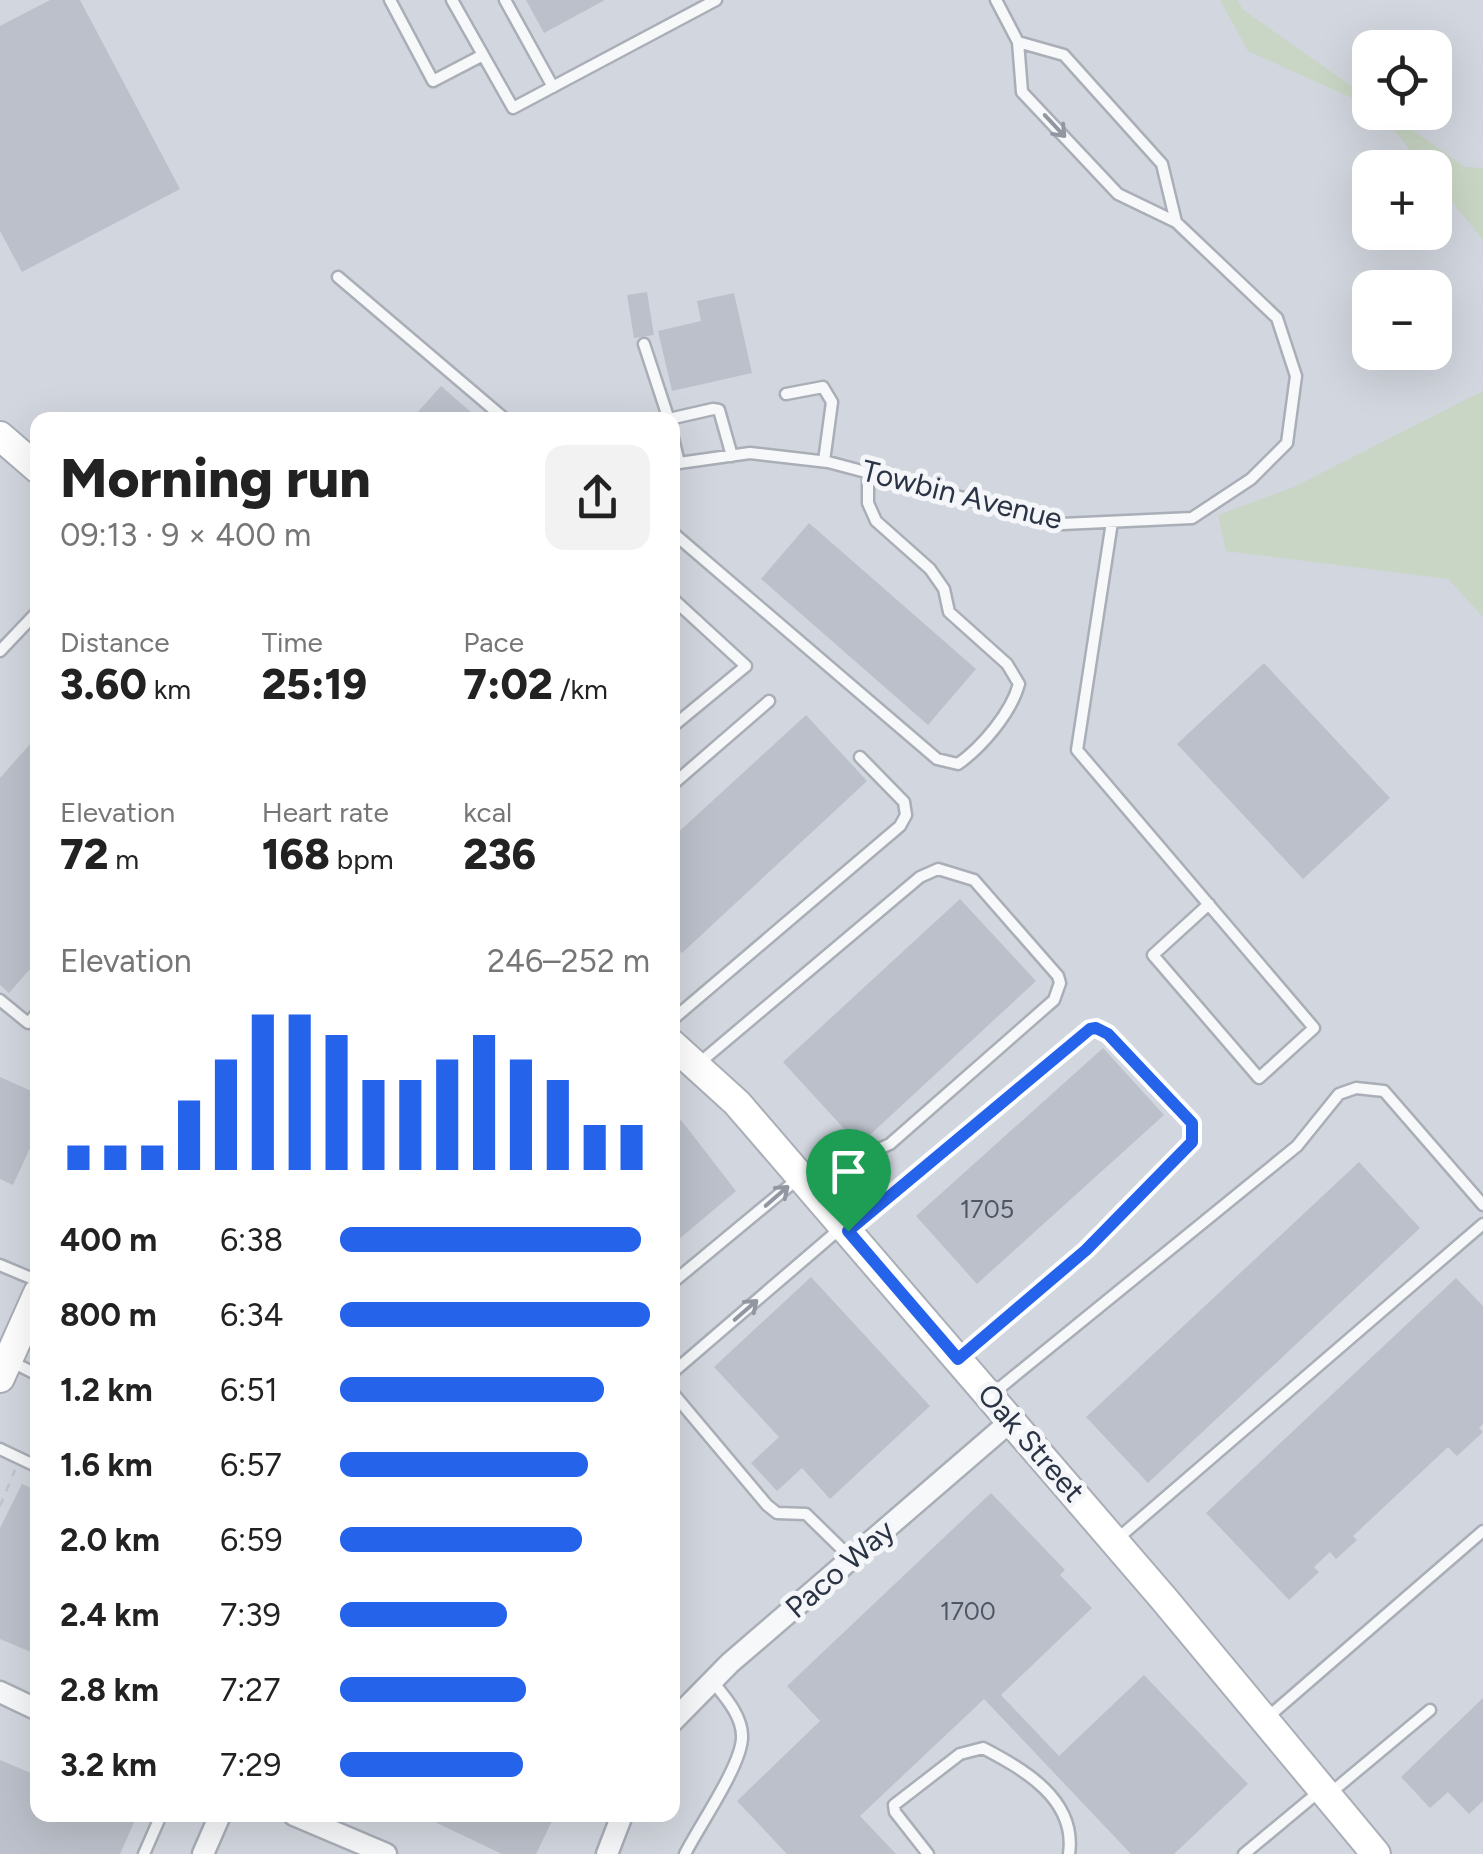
<!DOCTYPE html>
<meta charset="utf-8">
<style>
:root{--surface:#fff;--page:#f2f2f2;--text:#222;--muted:#767676;--accent:#2563eb}
body{margin:0;font-family:Figtree,sans-serif;background:var(--page);color:var(--text);height:100vh;display:flex;flex-direction:column;font-size:38px;white-space:nowrap}
*{box-sizing:border-box;margin:0}
p{font-size:32px;color:var(--muted)}
.icon{flex:none;width:55px;height:55px;fill:none;stroke:currentColor;stroke-width:2;stroke-linecap:round;stroke-linejoin:round}
.map{position:relative;flex:1;overflow:hidden}
.side{position:absolute;left:30px;top:412px;width:650px;height:1410px;display:flex;flex-direction:column;background:var(--surface);border-radius:20px;box-shadow:0 10px 40px #0002}
.side>*{flex:none}
.tools{position:absolute;left:1352px;top:30px;display:grid;gap:20px}
.tools a{display:grid;place-items:center;width:100px;height:100px;border-radius:20px;background:var(--surface);box-shadow:0 10px 40px #0002;font-size:50px}
.pin{position:absolute;display:grid;place-items:center;width:85px;height:85px;color:#fff;margin:-102px -42px;border-radius:50% 50% 50% 0;rotate:-45deg;box-shadow:0 0 10px #0007}
.pin .icon{rotate:45deg}
.round{display:grid;place-items:center;flex:none;width:105px;height:105px;border-radius:20px;background:var(--page)}
.summary{display:flex;align-items:center;justify-content:space-between;height:170px;padding:0 30px}
h1{font-size:55px;font-weight:800;line-height:75px}
.metrics{display:grid;grid-template-columns:repeat(3,1fr);gap:15px;height:170px;padding:10px 30px}
.metrics div{display:grid;align-content:center}
.metrics b{font-size:42px;font-weight:800}
.metrics small{font-size:28px;font-weight:400}
.metrics p{font-size:28px}
.chart{height:280px;padding:20px 30px}
.chart p{display:flex;justify-content:space-between}
.chart svg{width:100%;height:180px;margin-top:10px;stroke:var(--accent);stroke-width:6}
ul{padding:0 30px;list-style:none;font-size:32px}
li{display:grid;grid-template-columns:160px 120px 1fr;align-items:center;height:75px}
li i{height:25px;border-radius:12px;background:var(--accent)}
.map>svg:first-child{display:block}
.built{fill:#d2d6de;fill-rule:evenodd}
.green{fill:#c9d6c5}
.building{fill:#bbc0ca}
.lines{fill:none;stroke-linecap:round;stroke-linejoin:round}
.lane-casing{stroke:#a9aeb7;stroke-width:15}
.street-casing{stroke:#a9aeb7;stroke-width:25}
.secondary-casing{stroke:#a9aeb7;stroke-width:32}
.path{stroke:#c2c5cb;stroke-width:2.5;stroke-dasharray:8 8;stroke-linecap:butt}
.lane{stroke:#f7f8fa;stroke-width:10}
.street{stroke:#f7f8fa;stroke-width:20}
.secondary{stroke:#fff;stroke-width:28}
.oneway{stroke:#9196a0}
.route-casing{stroke:#fff;stroke-width:20}
.route{stroke:#2563eb;stroke-width:12}
.labels{text-anchor:middle;stroke-width:10;stroke-linejoin:round;paint-order:stroke}
.number-label{font-size:25px;fill:#4f5766}
.street-label{font-size:30px;fill:#2b3445;stroke:#f4f6f9}
</style>
<div class="map">
<svg width="1483" height="1854" viewBox="0 0 1483 1854">
<rect width="100%" height="100%" fill="#e4e7ec"/>
<path class="built" d="M0,0H1483V1854H0ZM1370,48H1435V112H1370ZM1370,168H1435V232H1370ZM1370,288H1435V352H1370ZM38,420H672V1815H38Z"/>
<path class="green" d="M1220,0H1238L1242,9L1370,99V106L1248,51Z
M1380,113H1388L1465,167L1483,168V240L1435,181V168L1424,167Z
M1483,391V617L1448,579L1226,551L1218,515L1294,487Z"/>
<path class="building" d="M50,0H80L180,189L22,272L0,231V26Z
M526,0H605L544,33Z
M647,292L654,335L634,338L627,295Z
M734,293L752,373L672,391L658,331L701,321L697,301Z
M441,386L480,420H424L417,413Z
M809,523L976,669L928,725L761,579Z
M1264,663L1390,798L1303,879L1177,744Z
M806,715L867,781L682,953L672,943V838Z
M38,735V960L9,993L0,985V778Z
M960,899L1036,981L859,1145L783,1062Z
M1103,1048L1164,1115L977,1284L916,1216Z
M0,1077L38,1094V1131L13,1185L0,1179Z
M672,1118L677,1123L681,1120L736,1191L672,1245Z
M1359,1162L1420,1228L1148,1483L1086,1417Z
M811,1277L930,1406L830,1499L802,1468L777,1491L751,1463L779,1437L714,1367Z
M1456,1278L1483,1306V1424L1479,1428L1483,1432L1457,1456L1448,1447L1353,1536L1357,1540L1336,1559L1330,1552L1314,1567L1319,1572L1289,1600L1206,1513Z
M22,1484L38,1491V1655L0,1639V1528Z
M991,1493L1065,1570L1060,1575L1092,1608L1001,1695L1059,1756L1144,1675L1248,1784L1174,1854H1131L984,1699L860,1816L896,1854H787L737,1801L820,1721L787,1686Z
M1483,1698V1801L1469,1814L1448,1792L1430,1808L1401,1777Z
M0,1760L38,1776V1815H128L136,1818L120,1854H0Z
M420,1815H555L536,1854H502Z"/>
<g class="lines">
<defs>
<path id="lane" d="M390,0L433,81L483,55
M452,0L513,108L716,0
M505,0L553,87
M1018,42L1064,55L1162,164L1176,222
M338,277L506,420
M644,344L669,420
M786,394L823,387L832,402L824,461
M669,419L713,409L719,410L732,456
M672,434L679,463
M672,464L750,453L828,462L1062,524L1192,518L1251,479L1287,443L1296,376L1277,318L1176,222L1118,194L1022,92L1018,42L996,0
M1112,522L1077,750L1314,1028L1259,1078L1153,955L1209,904
M672,532L937,759L958,764C982,747 1011,713 1019,684L1007,664L949,612L944,589L930,569L876,521L868,503V473
M672,598L746,666L672,727
M0,651L38,611
M672,785L769,701
M0,1000L28,1023L38,1012
M672,1020L900,826L906,815L904,802L860,757
M697,1065L920,877L938,869L974,880L1058,976L1060,983L1054,1000L890,1144L843,1165L816,1189
M848,1230L1090,1029L1108,1034L1192,1123L1194,1135L1187,1150L1102,1230L1086,1250L960,1357
M0,1265L38,1281
M672,1283L800,1177
M12,1362L38,1375
M672,1373L842,1227
M672,1392L767,1505L777,1513L806,1514L851,1558
M991,1395L1297,1146L1339,1094L1356,1088L1384,1091L1483,1205
M0,1449L38,1467
M1116,1540L1483,1224
M1268,1717L1483,1531
M1328,1795L1430,1710
M144,1854L161,1815
M685,1854C699,1826 741,1766 742,1738C743,1717 726,1698 713,1682
M928,1854L895,1812L894,1805L960,1754L983,1748C1023,1769 1077,1799 1069,1854
M1244,1854L1321,1790"/>
<path id="street" d="M0,1692L38,1710
M672,1722L730,1663L1012,1420
M294,1815L386,1854
M203,1854L220,1815
M607,1854L622,1815"/>
<path id="secondary" d="M0,436L38,469
M672,1044L737,1103L1164,1599L1376,1854
M0,1378L38,1293"/>
</defs>
<use href="#lane" class="lane-casing"/>
<use href="#street" class="street-casing"/>
<use href="#secondary" class="secondary-casing"/>
<path class="path" d="M0,1506L15,1470"/>
<use href="#lane" class="lane"/>
<use href="#street" class="street"/>
<use href="#secondary" class="secondary"/>
</g>
<defs><path id="oneway-shaft" d="M-6 0H5M1.5-3L5.5 0L1.5 3" fill="none" stroke-width="1.6" stroke-linecap="round" stroke-linejoin="round" transform="scale(2.5)"/></defs>
<g class="oneway">
<use href="#oneway-shaft" transform="translate(1055 126) rotate(47)"/>
<use href="#oneway-shaft" transform="translate(777 1196) rotate(-41)"/>
<use href="#oneway-shaft" transform="translate(746 1310) rotate(-41)"/>
</g>
<g class="lines">
<defs>
<path id="route" d="M1096,1028L1108,1034L1192,1123V1142L1086,1250L958,1359L848,1231L1090,1029Z"/>
</defs>
<use href="#route" class="route-casing"/>
<use href="#route" class="route"/>
</g>
<g class="labels">
<g class="number-label">
<text x="987" y="1218">1705</text>
<text x="968" y="1620">1700</text>
</g>
<g class="street-label">
<text transform="translate(962 495) rotate(14)" y="10">Towbin Avenue</text>
<text transform="translate(1031 1443) rotate(49)" y="10">Oak Street</text>
<text transform="translate(840 1569) rotate(-41)" y="10">Paco Way</text>
</g>
</g>
</svg>
<div class="tools">
<a><svg class="icon" aria-label="locate" viewBox="0 0 24 24"><circle cx="12" cy="12" r="6"/><path d="M12 2v4M12 18v4M2 12h4M18 12h4"/></svg></a>
<a>+</a>
<a>−</a>
</div>
<div class="pin" style="left:848px;top:1231px;background:#1e9e55"><svg class="icon" aria-label="arrive" viewBox="0 0 24 24"><path d="M6 21V4h12l-3 4 3 4H6"/></svg></div>
<section class="side">
<div class="summary"><div><h1>Morning run</h1><p>09:13 · 9 × 400 m</p></div><a class="round"><svg class="icon" aria-label="share" viewBox="0 0 24 24"><path d="M12 15V3M7 8l5-5 5 5M5 13v7h14v-7"/></svg></a></div>
<div class="metrics">
<div><p>Distance</p><b>3.60<small> km</small></b></div>
<div><p>Time</p><b>25:19</b></div>
<div><p>Pace</p><b>7:02<small> /km</small></b></div>
</div>
<div class="metrics">
<div><p>Elevation</p><b>72<small> m</small></b></div>
<div><p>Heart rate</p><b>168<small> bpm</small></b></div>
<div><p>kcal</p><b>236</b></div>
</div>
<div class="chart"><p><span>Elevation</span>246–252 m</p>
<svg viewBox="0 0 160 44" preserveAspectRatio="none"><path d="M5 44V38M15 44V38M25 44V38M35 44V27M45 44V17M55 44V6M65 44V6M75 44V11M85 44V22M95 44V22M105 44V17M115 44V11M125 44V17M135 44V22M145 44V33M155 44V33"/></svg>
</div>
<ul>
<li><b>400 m</b>6:38<i style="width:97%"></i></li>
<li><b>800 m</b>6:34<i style="width:100%"></i></li>
<li><b>1.2 km</b>6:51<i style="width:85%"></i></li>
<li><b>1.6 km</b>6:57<i style="width:80%"></i></li>
<li><b>2.0 km</b>6:59<i style="width:78%"></i></li>
<li><b>2.4 km</b>7:39<i style="width:54%"></i></li>
<li><b>2.8 km</b>7:27<i style="width:60%"></i></li>
<li><b>3.2 km</b>7:29<i style="width:59%"></i></li>
</ul>
</section>
</div>
